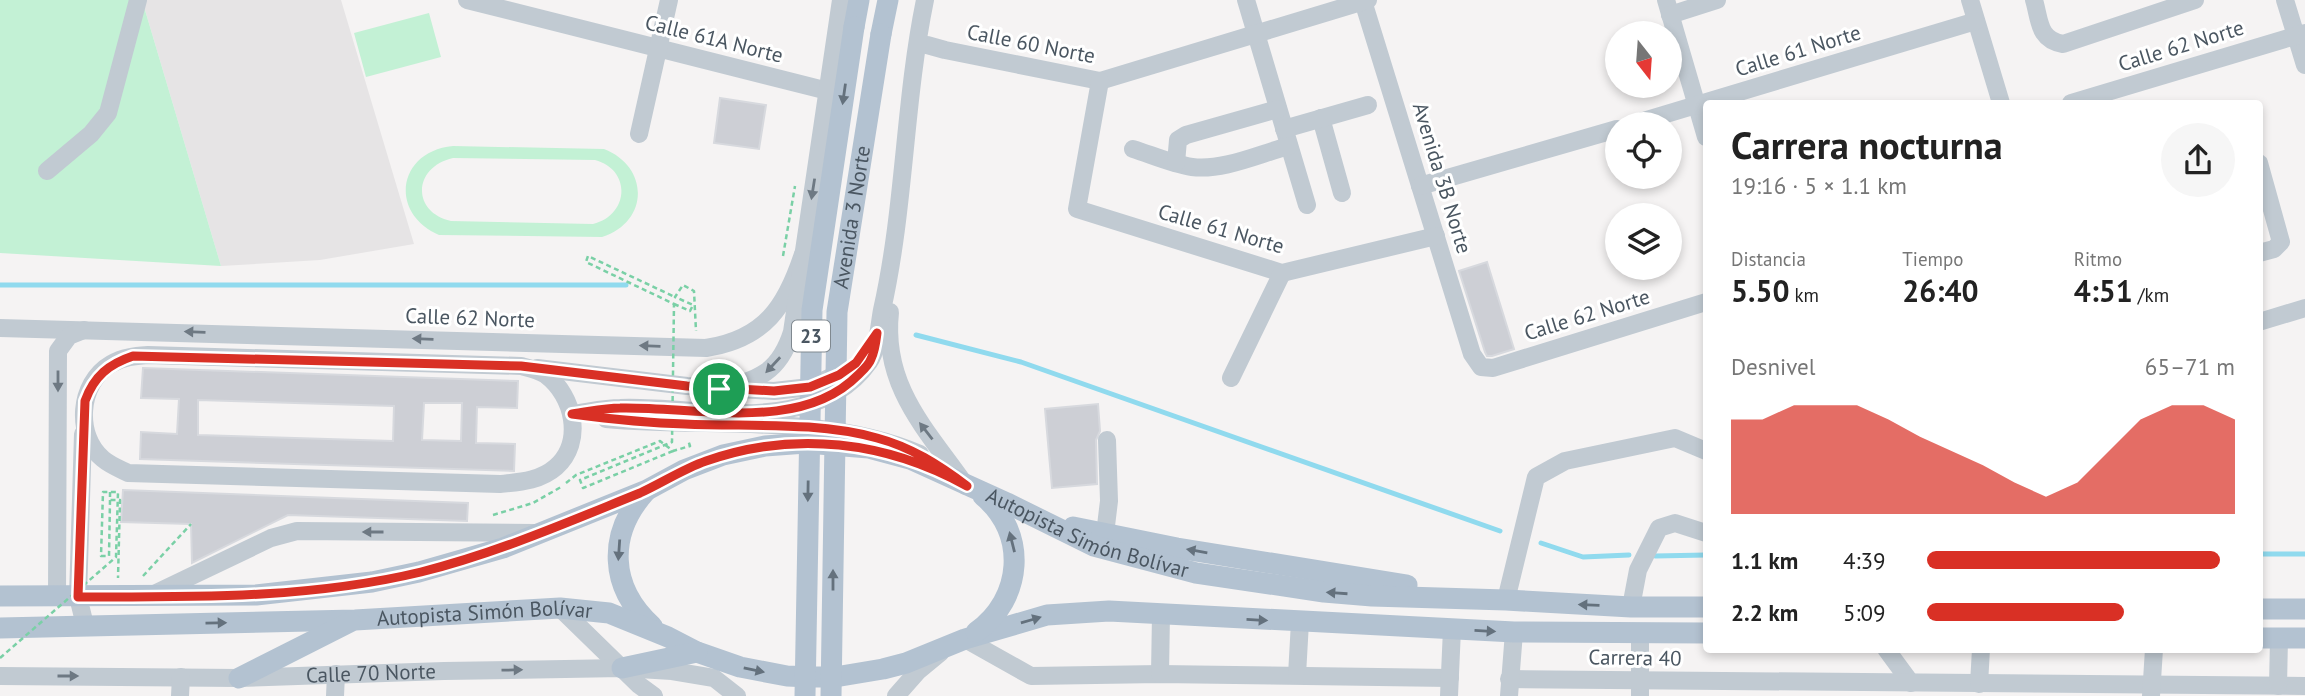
<!DOCTYPE html>
<html lang="es">
<meta charset="utf-8">
<style>
:root{--surface:#fff;--page:#f6f6f6;--text:#222;--muted:#767676;--accent:#d93025}
body{margin:0;font-family:"PT Sans",sans-serif;background:var(--page);color:var(--text);height:100vh;display:flex;flex-direction:column;font-size:26px;white-space:nowrap}
*{box-sizing:border-box;margin:0}
p{font-size:23px;color:var(--muted)}
.icon{flex:none;width:38px;height:38px;fill:none;stroke:currentColor;stroke-width:2;stroke-linecap:round;stroke-linejoin:round}
.map{position:relative;flex:1;overflow:hidden}
.sheet{position:absolute;left:1703px;top:100px;width:560px;height:553px;display:flex;flex-direction:column;background:var(--surface);border-radius:7px;box-shadow:0 4px 10px #0003}
.sheet>*{flex:none}
.needle{width:46px;rotate:163deg}
.fabs{position:absolute;left:1605px;top:21px;display:grid;gap:14px}
.fabs a{display:grid;place-items:center;width:77px;height:77px;border-radius:50%;background:var(--surface);box-shadow:0 4px 10px #0003;font-size:35px}
.pin{position:absolute;display:grid;place-items:center;width:60px;height:60px;color:#fff;margin:-30px;border:4px solid #fff;border-radius:50%;box-shadow:0 2px 7px #0007}
.round{display:grid;place-items:center;flex:none;width:74px;height:74px;border-radius:37px;background:var(--page)}
.head{display:flex;align-items:center;justify-content:space-between;height:119px;padding:0 28px}
h1{font-size:38px;font-weight:800;line-height:52px}
.metrics{display:grid;grid-template-columns:repeat(3,1fr);gap:10px;height:119px;padding:7px 28px}
.metrics div{display:grid;align-content:center}
.metrics b{font-size:30px;font-weight:800}
.metrics small{font-size:19px;font-weight:400}
.metrics p{font-size:19px}
.chart{height:196px;padding:14px 28px}
.chart p{display:flex;justify-content:space-between}
.chart svg{width:100%;height:126px;margin-top:7px;fill:var(--accent);opacity:.7}
ul{padding:0 28px;list-style:none;font-size:23px}
li{display:grid;grid-template-columns:112px 84px 1fr;align-items:center;height:52px}
li i{height:18px;border-radius:9px;background:var(--accent)}
.map>svg:first-child{display:block}
.education{fill:#e6e4e5}
.green{fill:#c3f1d5;fill-rule:evenodd}
.lines{fill:none;stroke-linecap:round;stroke-linejoin:round}
.stream{stroke:#90daee;stroke-width:5}
.building{fill:#cdcfd5;stroke:#d7d9de;stroke-width:2;fill-rule:evenodd}
.path{stroke:#7ad0a6;stroke-width:2.5;stroke-dasharray:5 3.5;stroke-linecap:butt}
.minor{stroke:#c1cad2;stroke-width:18}
.major{stroke:#b3c2d1;stroke-width:21}
.path-bridge{stroke:#7ad0a6;stroke-width:2.5;stroke-dasharray:5 3.5;stroke-linecap:butt}
.major-bridge{stroke:#b3c2d1;stroke-width:21}
.oneway{fill:#64717d}
.oneway2{fill:#6e7983}
.route-casing{stroke:#fff;stroke-width:14}
.route{stroke:#d93025;stroke-width:9}
.labels{text-anchor:middle;stroke-width:6;stroke-linejoin:round;paint-order:stroke}
.shield{fill:#fff;stroke:#808990;stroke-width:2}
.shield-label{font-size:19px;font-weight:bold;fill:#4a5661}
.street-label{font-size:21px;fill:#4a5661;stroke:#fff}
</style>
<div class="map">
<svg width="2305" height="696" viewBox="0 0 2305 696">
<rect width="100%" height="100%" fill="#f5f3f3"/>
<path class="education" d="M142,0H341L414,244L320,260L221,266Z"/>
<path class="green" d="M0,0H142L221,266L0,253Z
M429,13L441,57L366,77L354,33Z
M453,146L604,149C650,167 649,222 602,237L439,235C388,213 398,151 453,146ZM453,158L595,160C632,170 629,215 593,224L451,221C411,212 413,167 453,158Z"/>
<g class="lines">
<path class="stream" d="M0,285H626
M916,335L1021,362L1500,531
M1541,543L1583,557L1629,555
M2259,554H2305
M1655,556L1706,555"/>
</g>
<path class="building" d="M720,98L766,105L759,149L714,143Z
M1487,262L1514,349L1492,356H1487L1485,352L1459,271Z
M143,368L518,381L517,408L477,407L476,443L515,444L514,471L140,459L141,432L177,434L179,399L141,398ZM198,400L394,406L393,441L198,435ZM424,403H462L461,441L422,440Z
M1098,404L1100,431L1096,440L1097,484L1052,488L1045,409Z
M123,490L468,503L467,521L288,515L192,563L191,524L121,522Z"/>
<g class="lines">
<path class="path" d="M783,256L795,186
M674,304L690,311L693,305L675,297L683,285L694,291L696,331
M566,483L576,475L660,441L673,451L690,446L688,440
M110,492V500H120L118,578
M493,515L533,503L561,487
M143,576L191,524"/>
<g class="minor">
<path d="M467,0L828,91"/>
<path d="M1246,0L1307,205"/>
<path d="M1666,0L1706,137"/>
<path d="M1970,0L2001,103"/>
<path d="M2034,0C2040,20 2038,40 2063,44L2195,0"/>
<path d="M2285,0L2305,65"/>
<path d="M1363,1L1472,354L1481,367L1493,368L1706,302"/>
<path d="M1670,15L1717,0"/>
<path d="M927,45L945,50L1100,81L1368,0"/>
<path d="M1100,81L1077,209L1282,273L1436,236"/>
<path d="M2071,103L2305,33"/>
<path d="M1321,118L1342,193"/>
<path d="M1633,124L1976,21"/>
<path d="M1284,129L1368,105"/>
<path d="M639,134L669,0"/>
<path d="M1133,149C1152,155 1172,164 1192,167C1223,171 1259,154 1289,146"/>
<path d="M1176,163L1178,140L1186,135L1278,109"/>
<path d="M2259,163L2281,242L2274,249L2259,253"/>
<path d="M47,171L91,134L108,113L138,0"/>
<path d="M1420,186L1617,129"/>
<path d="M890,312C882,387 927,430 966,486"/>
<path d="M2259,322L2305,308"/>
<path d="M0,328L706,348C765,339 786,306 803,254"/>
<path d="M148,355L521,366C529,368 539,370 546,375C574,396 584,442 556,467C540,481 520,482 500,484L128,473C120,469 110,465 103,459C75,436 78,383 111,364C123,357 135,356 148,355Z"/>
<path d="M537,368L687,386L774,391L810,387L846,370"/>
<path d="M1231,378L1282,273"/>
<path d="M719,389C758,380 779,373 792,332L841,0"/>
<path d="M572,414C588,412 604,408 620,408C675,406 735,420 789,409C821,403 850,389 869,362C878,349 879,326 882,310C905,208 904,102 925,0"/>
<path d="M606,419C710,429 822,412 920,454"/>
<path d="M83,434L78,597L85,625"/>
<path d="M1105,534L1109,501L1107,440"/>
<path d="M154,594L271,538L297,531L536,533"/>
<path d="M57,595L58,351L69,336L84,330"/>
<path d="M1506,600L1536,477L1565,461L1675,438L1706,451"/>
<path d="M1631,607L1638,570L1659,528L1675,523L1706,533"/>
<path d="M560,608L639,685L654,696"/>
<path d="M1640,633V696"/>
<path d="M965,639L1031,676L1160,674L1450,678"/>
<path d="M1886,649L1911,683"/>
<path d="M1160,674L1161,614"/>
<path d="M1297,675L1300,622"/>
<path id="s1" d="M0,676L239,678L444,671L622,668L672,671L714,678L737,696"/>
<path d="M1509,679L2305,686"/>
<path d="M1979,684L1981,649"/>
<path d="M2278,686L2279,638"/>
<path d="M180,696L181,677"/>
<path d="M335,696L336,674"/>
<path d="M896,696L918,671L941,652"/>
<path d="M1449,696L1452,629"/>
<path d="M1509,696L1514,632"/>
<path d="M2151,696L2154,649"/>
</g>
<g class="major">
<path d="M854,27L859,0"/>
<path d="M881,34L888,0"/>
<path d="M646,491C607,534 609,587 652,626"/>
<path d="M1073,527L1177,548L1407,585"/>
<path id="s2" d="M0,596L256,595L372,582L419,572L503,548L647,490L684,470L723,455L765,446L806,443L869,448L910,459L1007,503L1094,546L1196,573L1324,592L1372,596L1506,600L1631,607H1706"/>
<path d="M2259,609H2305"/>
<path id="s3" d="M0,628L355,620L560,608L609,613L668,637L697,652L740,667L787,676L811,677H835L883,669L906,663L965,639L1047,615L1109,611L1514,632L1706,633"/>
<path d="M976,632C1023,599 1028,533 983,496"/>
<path d="M2259,638H2305"/>
<path d="M622,668L697,652"/>
<path d="M239,678L350,622"/>
</g>
<path class="path-bridge" d="M673,451L583,488L580,480L672,442L674,304L586,262L588,256L675,297
M0,658L116,557L118,492H103L101,556H109L110,500"/>
<g class="major-bridge">
<path d="M805,696L812,310L854,27"/>
<path id="s4" d="M831,696L837,312L881,34"/>
</g>
</g>
<defs><path id="oneway-solid" d="M-6-.8H1V-3.2L6.5 0L1 3.2V.8H-6Z" transform="scale(1.75)"/></defs>
<g class="oneway">
<use href="#oneway-solid" transform="translate(844 94) rotate(98)"/>
<use href="#oneway-solid" transform="translate(808 491) rotate(91)"/>
<use href="#oneway-solid" transform="translate(1012 542) rotate(-104)"/>
<use href="#oneway-solid" transform="translate(619 550) rotate(94)"/>
<use href="#oneway-solid" transform="translate(1197 551) rotate(-170)"/>
<use href="#oneway-solid" transform="translate(833 580) rotate(-90)"/>
<use href="#oneway-solid" transform="translate(1337 593) rotate(-176)"/>
<use href="#oneway-solid" transform="translate(1589 605) rotate(-178)"/>
<use href="#oneway-solid" transform="translate(1031 620) rotate(-16)"/>
<use href="#oneway-solid" transform="translate(1257 620) rotate(3)"/>
<use href="#oneway-solid" transform="translate(216 623) rotate(-1)"/>
<use href="#oneway-solid" transform="translate(1485 631) rotate(3)"/>
<use href="#oneway-solid" transform="translate(754 670) rotate(12)"/>
</g>
<g class="oneway2">
<use href="#oneway-solid" transform="translate(813 189) rotate(99)"/>
<use href="#oneway-solid" transform="translate(195 332) rotate(-178)"/>
<use href="#oneway-solid" transform="translate(423 339) rotate(-178)"/>
<use href="#oneway-solid" transform="translate(650 346) rotate(-178)"/>
<use href="#oneway-solid" transform="translate(773 365) rotate(133)"/>
<use href="#oneway-solid" transform="translate(58 381) rotate(90)"/>
<use href="#oneway-solid" transform="translate(926 431) rotate(-128)"/>
<use href="#oneway-solid" transform="translate(373 532) rotate(-180)"/>
<use href="#oneway-solid" transform="translate(512 670) rotate(-1)"/>
<use href="#oneway-solid" transform="translate(68 676)"/>
</g>
<g class="lines">
<defs>
<path id="route" d="M877,333C876,341 875,351 871,359C869,365 862,371 858,375C800,434 694,406 620,408C604,408 588,412 572,414C610,419 647,423 685,424C748,427 815,421 877,438C911,447 939,465 967,486C886,441 794,430 706,461C683,469 662,483 640,493C568,522 497,553 421,572C309,599 193,597 78,597L85,401C94,376 109,364 133,356L521,366L687,386L774,391L810,387L839,375L856,363Z"/>
</defs>
<use href="#route" class="route-casing"/>
<use href="#route" class="route"/>
</g>
<g class="labels">
<rect class="shield" x="792" y="320.5" width="38" height="31" rx="5"/>
<g class="shield-label">
<text x="811" y="343">23</text>
</g>
<g class="street-label">
<text transform="translate(714 39) rotate(14)" y="7">Calle 61A Norte</text>
<text transform="translate(1031 44) rotate(11)" y="7">Calle 60 Norte</text>
<text transform="translate(2181 46) rotate(-17)" y="7">Calle 62 Norte</text>
<text transform="translate(1798 51) rotate(-17)" y="7">Calle 61 Norte</text>
<text transform="translate(1442 178) rotate(73)" y="7">Avenida 3B Norte</text>
<text dy="7" stroke="none"><textPath href="#s4" startOffset="480">Avenida 3 Norte</textPath></text>
<text transform="translate(1221 229) rotate(16)" y="7">Calle 61 Norte</text>
<text transform="translate(1587 315) rotate(-17)" y="7">Calle 62 Norte</text>
<text transform="translate(470 318) rotate(2)" y="7">Calle 62 Norte</text>
<text dy="7" stroke="none"><textPath href="#s2" startOffset="1130">Autopista Simón Bolívar</textPath></text>
<text dy="7" stroke="none"><textPath href="#s3" startOffset="485">Autopista Simón Bolívar</textPath></text>
<text transform="translate(1635 658) rotate(1)" y="7">Carrera 40</text>
<text dy="7" stroke="none"><textPath href="#s1" startOffset="371">Calle 70 Norte</textPath></text>
</g>
</g>
</svg>
<div class="fabs">
<a><svg class="needle" viewBox="-14 -14 28 28"><path d="M0-13l5 13h-10z" fill="#e53935"/><path d="M0 13l5-13h-10z" fill="#767676"/></svg></a>
<a><svg class="icon" aria-label="locate" viewBox="0 0 24 24"><circle cx="12" cy="12" r="6"/><path d="M12 2v4M12 18v4M2 12h4M18 12h4"/></svg></a>
<a><svg class="icon" aria-label="layers" viewBox="0 0 24 24"><path d="M12 4l9 5-9 5-9-5zM3 14l9 5 9-5"/></svg></a>
</div>
<div class="pin" style="left:719px;top:389px;background:#1e9e55"><svg class="icon" aria-label="arrive" viewBox="0 0 24 24"><path d="M6 21V4h12l-3 4 3 4H6"/></svg></div>
<section class="sheet">
<div class="head"><div><h1>Carrera nocturna</h1><p>19:16 · 5 × 1.1 km</p></div><a class="round"><svg class="icon" aria-label="share" viewBox="0 0 24 24"><path d="M12 15V3M7 8l5-5 5 5M5 13v7h14v-7"/></svg></a></div>
<div class="metrics">
<div><p>Distancia</p><b>5.50<small> km</small></b></div>
<div><p>Tiempo</p><b>26:40</b></div>
<div><p>Ritmo</p><b>4:51<small> /km</small></b></div>
</div>
<div class="chart"><p><span>Desnivel</span>65–71 m</p>
<svg viewBox="0 0 160 44" preserveAspectRatio="none"><path d="M0 44V11L10 11L20 6L30 6L40 6L50 11L60 17L70 22L80 27L90 33L100 38L110 33L120 22L130 11L140 6L150 6L160 11V44z"/></svg>
</div>
<ul>
<li><b>1.1 km</b>4:39<i style="width:95%"></i></li>
<li><b>2.2 km</b>5:09<i style="width:64%"></i></li>
</ul>
</section>
</div>
